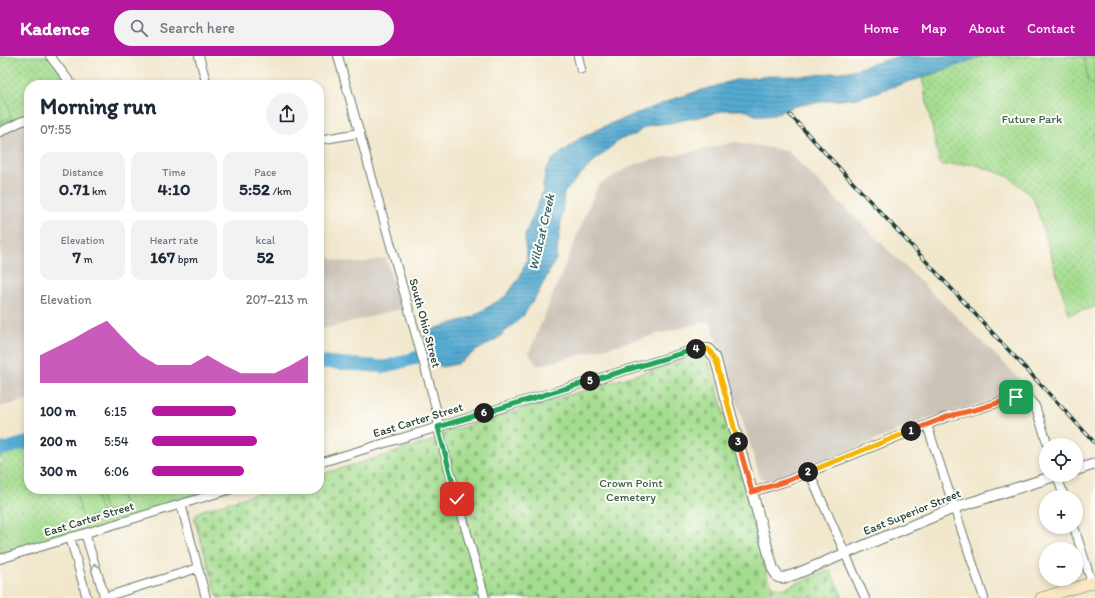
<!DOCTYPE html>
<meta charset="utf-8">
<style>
:root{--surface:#fff;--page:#f2f2f3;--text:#1f2937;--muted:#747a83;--accent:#b5179e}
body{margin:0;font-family:Itim,sans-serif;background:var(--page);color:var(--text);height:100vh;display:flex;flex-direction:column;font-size:15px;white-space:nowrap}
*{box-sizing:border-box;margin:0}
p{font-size:13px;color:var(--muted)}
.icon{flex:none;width:22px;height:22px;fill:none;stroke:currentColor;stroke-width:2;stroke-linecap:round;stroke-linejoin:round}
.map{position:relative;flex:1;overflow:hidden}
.sheet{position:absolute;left:24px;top:24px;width:300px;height:414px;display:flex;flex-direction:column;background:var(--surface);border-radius:16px;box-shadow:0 2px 6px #0003}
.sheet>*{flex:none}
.controls{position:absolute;left:1039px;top:382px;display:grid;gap:8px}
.controls a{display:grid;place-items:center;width:44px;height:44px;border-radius:50%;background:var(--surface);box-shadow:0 2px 6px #0003;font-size:20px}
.pin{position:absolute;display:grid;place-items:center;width:34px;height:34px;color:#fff;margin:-17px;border-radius:8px;box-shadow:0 2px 6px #0006}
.km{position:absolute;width:20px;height:20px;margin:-10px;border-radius:50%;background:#222;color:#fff;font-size:11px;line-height:20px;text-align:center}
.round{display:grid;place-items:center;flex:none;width:42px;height:42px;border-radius:21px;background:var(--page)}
.head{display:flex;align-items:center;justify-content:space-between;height:68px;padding:0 16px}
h1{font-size:22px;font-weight:700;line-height:30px}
.figures{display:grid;grid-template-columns:repeat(3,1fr);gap:6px;height:68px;padding:4px 16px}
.figures div{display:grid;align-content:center;border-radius:10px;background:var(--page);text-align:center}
.figures b{font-size:17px;font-weight:700}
.figures small{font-size:11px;font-weight:400}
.figures p{font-size:11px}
.chart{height:112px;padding:8px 16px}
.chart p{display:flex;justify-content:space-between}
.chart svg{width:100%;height:72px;margin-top:4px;fill:var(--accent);opacity:.7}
ul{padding:0 16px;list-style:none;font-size:13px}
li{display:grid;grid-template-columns:64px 48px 1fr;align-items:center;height:30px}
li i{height:10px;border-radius:5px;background:var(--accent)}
header{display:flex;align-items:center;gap:24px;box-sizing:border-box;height:56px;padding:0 20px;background:var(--accent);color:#fff}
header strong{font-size:19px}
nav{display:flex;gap:22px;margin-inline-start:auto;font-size:14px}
.search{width:280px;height:36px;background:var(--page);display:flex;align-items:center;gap:10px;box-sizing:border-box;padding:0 14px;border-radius:22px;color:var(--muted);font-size:15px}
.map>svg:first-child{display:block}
.industrial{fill:#cbc3b8}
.grass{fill:url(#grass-dots);stroke:#628d62}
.cemetery{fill:url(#cemetery-stones);stroke:#628d62}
.pitch{fill:#a4dd8f;stroke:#628d62}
.water{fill:url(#water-rules);stroke:#3a7482}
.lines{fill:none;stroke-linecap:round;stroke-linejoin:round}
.river{stroke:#55aad1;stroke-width:13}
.minor-casing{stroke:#687869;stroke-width:10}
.tertiary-casing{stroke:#687869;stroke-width:12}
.secondary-casing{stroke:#687869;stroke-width:12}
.minor{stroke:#fff;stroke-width:8}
.tertiary{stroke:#fff;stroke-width:10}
.secondary{stroke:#f9e7c3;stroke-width:11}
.rail-casing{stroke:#1f3d34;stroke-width:3.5}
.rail{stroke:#fdfcf7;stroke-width:2;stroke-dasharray:6;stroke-linecap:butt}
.oneway{stroke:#8f9e9a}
.split-1-casing{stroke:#fff;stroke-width:8}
.split-2-casing{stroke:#fff;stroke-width:8}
.split-3-casing{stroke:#fff;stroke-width:8}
.split-4-casing{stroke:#fff;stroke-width:8}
.split-5-casing{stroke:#fff;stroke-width:8}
.split-6-casing{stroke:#fff;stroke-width:8}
.split-7-casing{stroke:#fff;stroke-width:8}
.split-1{stroke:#f0652b;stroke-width:5}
.split-2{stroke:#f5b400;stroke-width:5}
.split-3{stroke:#f0652b;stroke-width:5}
.split-4{stroke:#f5b400;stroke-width:5}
.split-5{stroke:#22a559;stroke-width:5}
.split-6{stroke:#22a559;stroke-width:5}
.split-7{stroke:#22a559;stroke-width:5}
.labels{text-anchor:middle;stroke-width:4;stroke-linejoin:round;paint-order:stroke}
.park-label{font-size:12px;fill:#3a5d46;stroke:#fdfcf7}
.street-label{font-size:12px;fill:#1f3d34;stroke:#fdfcf7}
.water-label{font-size:13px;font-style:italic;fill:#32636b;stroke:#fdfcf7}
</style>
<header>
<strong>Kadence</strong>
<div class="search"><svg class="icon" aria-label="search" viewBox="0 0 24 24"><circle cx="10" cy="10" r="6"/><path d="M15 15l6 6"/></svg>Search here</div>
<nav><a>Home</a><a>Map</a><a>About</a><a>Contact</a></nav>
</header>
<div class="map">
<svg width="1095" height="542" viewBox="0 0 1095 542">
<defs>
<pattern id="grass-dots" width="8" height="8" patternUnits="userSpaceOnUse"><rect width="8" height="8" fill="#a4dd8f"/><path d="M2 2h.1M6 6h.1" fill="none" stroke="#85b476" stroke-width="1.8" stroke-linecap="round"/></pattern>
<pattern id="cemetery-stones" width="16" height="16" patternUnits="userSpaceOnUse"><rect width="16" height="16" fill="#a4dd8f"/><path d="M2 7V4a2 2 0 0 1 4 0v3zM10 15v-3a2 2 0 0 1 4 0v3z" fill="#85b476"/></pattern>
<pattern id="water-rules" width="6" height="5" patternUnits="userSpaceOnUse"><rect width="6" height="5" fill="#55aad1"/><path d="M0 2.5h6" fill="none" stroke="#468caa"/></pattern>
</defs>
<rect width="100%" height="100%" fill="#fdfcf7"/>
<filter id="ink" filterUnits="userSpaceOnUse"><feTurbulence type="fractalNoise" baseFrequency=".025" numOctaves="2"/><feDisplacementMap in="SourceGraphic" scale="8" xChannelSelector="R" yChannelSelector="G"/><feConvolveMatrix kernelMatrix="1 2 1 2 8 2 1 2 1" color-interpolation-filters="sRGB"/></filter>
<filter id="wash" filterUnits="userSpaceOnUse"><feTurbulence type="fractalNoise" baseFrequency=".012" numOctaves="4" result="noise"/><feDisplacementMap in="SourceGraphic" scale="16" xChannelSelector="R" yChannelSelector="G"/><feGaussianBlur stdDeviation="0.9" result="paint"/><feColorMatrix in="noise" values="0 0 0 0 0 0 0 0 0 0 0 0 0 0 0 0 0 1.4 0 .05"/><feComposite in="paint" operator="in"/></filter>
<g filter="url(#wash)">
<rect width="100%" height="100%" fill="#f1e7cc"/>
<path class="industrial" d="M29,63V343L0,351V76Z
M736,86L787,95L1023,326L1022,336L924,364L801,415L766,425L760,421L728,317V309L716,284L712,269L708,265L537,310L529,297L598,129L635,108Z
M319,198L339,205L361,207L386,202L400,253L319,274Z"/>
<path class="grass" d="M0,0H50L72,29H29V63L0,76Z
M980,0H1095V251L1069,258L1034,143L1010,121L974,108L940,109L922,22Z
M29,386V433H231L0,503V394Z"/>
<path class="cemetery" d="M701,299L706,300L709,304L749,447L768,524C773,530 776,532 782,533L830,514L843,542H218L194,462L200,455L273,433H319V419L432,385L447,376Z"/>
<path class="pitch" d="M1095,1V27L1089,28L1084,2Z
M0,36L7,46L11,62L0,66Z
M77,433H94L101,458L83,463L75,434Z
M99,433H119L124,451L106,456Z"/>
<path class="water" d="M899,0H983L936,17L858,42L810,47L792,51L774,59L766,60L755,59L745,54H726L699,61L669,67L651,69L643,72L635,79L622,82L599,101L581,118L564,137L560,175L556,203L537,239L523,260L497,283L474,296L457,308L442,311L434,307L424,276L472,261L506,240L520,221L527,203L525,190V179L542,138L546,113L553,103L579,83L607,69L679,41L735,24L769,20H808L849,15Z"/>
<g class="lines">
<path class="river" d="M319,307L324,306L385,311L448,292
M0,394L29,386"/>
</g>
</g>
<g filter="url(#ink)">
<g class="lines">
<defs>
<path id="minor" d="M50,0L72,29
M199,0L207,29
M338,0L431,333L438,360V371L440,380L485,542
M578,0L581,13
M0,76L20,66L29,63
M319,84L360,77
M927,369L984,542
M319,407L696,293L701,292L708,293
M809,416L865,542
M1057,419L1064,441
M752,436L787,425L949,360L978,353L1016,341H1026L1029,343L1035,350L1048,389
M181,448L206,542
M1074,471L1092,527
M85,477L105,542
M70,481L87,542
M0,503L231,433
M102,542L198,512"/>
<path id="tertiary" d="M708,293L715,301L717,308L773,513L778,521L783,522L796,518L954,452L1058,419
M1076,414L1095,408"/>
<path id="secondary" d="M1041,542L1095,526"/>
</defs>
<use href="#minor" class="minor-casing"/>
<use href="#tertiary" class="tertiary-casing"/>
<use href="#secondary" class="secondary-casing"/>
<use href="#minor" class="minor"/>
<use href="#tertiary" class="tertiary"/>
<use href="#secondary" class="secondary"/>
<defs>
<path id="rail" d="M790,59L1095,387"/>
</defs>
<use href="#rail" class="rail-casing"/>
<use href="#rail" class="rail"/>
</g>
<defs><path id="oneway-chevron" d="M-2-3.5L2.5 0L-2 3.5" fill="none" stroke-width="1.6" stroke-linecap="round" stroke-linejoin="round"/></defs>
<use class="oneway" href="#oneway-chevron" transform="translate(95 510) rotate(-107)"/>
</g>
<g class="lines" filter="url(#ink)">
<defs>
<path id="split-1" d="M911,375L949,360L978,353L1016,341"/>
<path id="split-2" d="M808,416L911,375"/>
<path id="split-3" d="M738,386L752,436L787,425L808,416"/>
<path id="split-4" d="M696,293L701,292L708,293L714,301L717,308L738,386"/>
<path id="split-5" d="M590,325L696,293"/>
<path id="split-6" d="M484,357L590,325"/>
<path id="split-7" d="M457,443L438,371L484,357"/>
</defs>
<use href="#split-1" class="split-1-casing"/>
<use href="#split-2" class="split-2-casing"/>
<use href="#split-3" class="split-3-casing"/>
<use href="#split-4" class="split-4-casing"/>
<use href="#split-5" class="split-5-casing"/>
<use href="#split-6" class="split-6-casing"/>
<use href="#split-7" class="split-7-casing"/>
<use href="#split-1" class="split-1"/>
<use href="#split-2" class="split-2"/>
<use href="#split-3" class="split-3"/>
<use href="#split-4" class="split-4"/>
<use href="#split-5" class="split-5"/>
<use href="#split-6" class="split-6"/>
<use href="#split-7" class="split-7"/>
</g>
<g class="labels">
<g class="park-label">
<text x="1032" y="67">Future Park</text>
<text x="631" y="431">Crown Point<tspan x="631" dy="14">Cemetery</tspan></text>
</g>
<g class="street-label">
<text transform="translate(425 267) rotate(75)" y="4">South Ohio Street</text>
<text transform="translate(418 364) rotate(-17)" y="4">East Carter Street</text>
<text transform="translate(912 456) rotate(-22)" y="4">East Superior Street</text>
<text transform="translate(89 463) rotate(-17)" y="4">East Carter Street</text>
</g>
<g class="water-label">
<text transform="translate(541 176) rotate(-77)" y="5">Wildcat Creek</text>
</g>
</g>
</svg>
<div class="controls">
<a><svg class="icon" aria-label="locate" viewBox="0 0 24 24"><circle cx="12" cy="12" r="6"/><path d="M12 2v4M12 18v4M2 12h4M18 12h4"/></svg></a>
<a>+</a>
<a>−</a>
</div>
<div class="pin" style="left:1016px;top:341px;background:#1e9e55"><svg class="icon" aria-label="arrive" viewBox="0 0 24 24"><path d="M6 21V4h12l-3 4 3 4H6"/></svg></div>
<div class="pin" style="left:457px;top:443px;background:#d93025"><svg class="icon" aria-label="check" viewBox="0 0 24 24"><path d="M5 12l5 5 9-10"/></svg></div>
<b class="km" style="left:911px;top:375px">1</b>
<b class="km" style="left:808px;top:416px">2</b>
<b class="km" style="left:738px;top:386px">3</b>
<b class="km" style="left:696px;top:293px">4</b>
<b class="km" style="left:590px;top:325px">5</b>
<b class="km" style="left:484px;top:357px">6</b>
<section class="sheet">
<div class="head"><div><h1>Morning run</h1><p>07:55</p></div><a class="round"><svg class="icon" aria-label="share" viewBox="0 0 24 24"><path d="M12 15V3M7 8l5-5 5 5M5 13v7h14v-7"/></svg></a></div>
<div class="figures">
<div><p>Distance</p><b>0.71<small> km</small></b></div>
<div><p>Time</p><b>4:10</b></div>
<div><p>Pace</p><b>5:52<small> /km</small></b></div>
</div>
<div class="figures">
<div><p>Elevation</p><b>7<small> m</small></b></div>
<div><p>Heart rate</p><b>167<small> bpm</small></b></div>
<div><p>kcal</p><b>52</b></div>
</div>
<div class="chart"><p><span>Elevation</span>207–213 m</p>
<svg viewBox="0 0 160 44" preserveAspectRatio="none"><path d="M0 44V27L10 22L20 17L30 11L40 6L50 17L60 27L70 33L80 33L90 33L100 27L110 33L120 38L130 38L140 38L150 33L160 27V44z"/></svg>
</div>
<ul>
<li><b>100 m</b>6:15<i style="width:54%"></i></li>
<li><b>200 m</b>5:54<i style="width:67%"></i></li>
<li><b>300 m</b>6:06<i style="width:59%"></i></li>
</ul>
</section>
</div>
